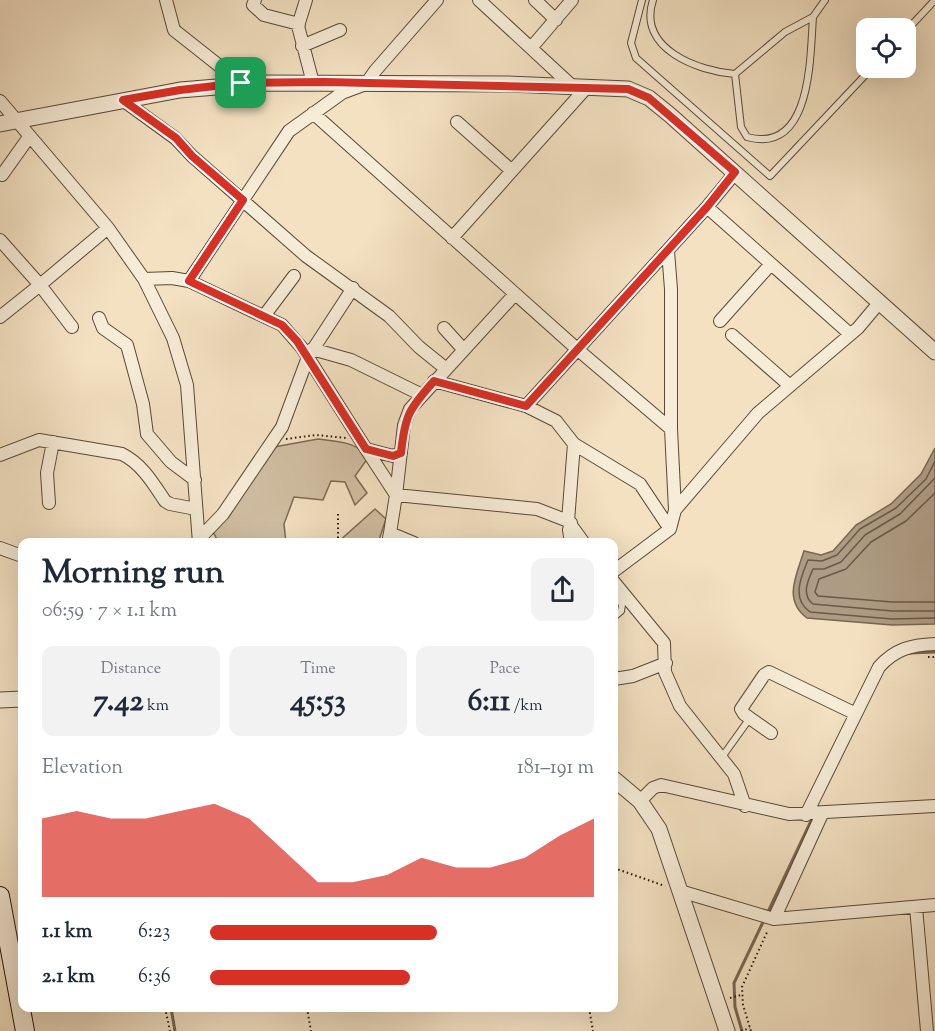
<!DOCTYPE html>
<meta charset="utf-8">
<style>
:root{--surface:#fff;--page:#f2f2f3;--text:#1f2937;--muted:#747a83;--accent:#d93025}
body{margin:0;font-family:"Sorts Mill Goudy",serif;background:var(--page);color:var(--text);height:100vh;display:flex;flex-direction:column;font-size:22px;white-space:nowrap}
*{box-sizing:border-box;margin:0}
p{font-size:20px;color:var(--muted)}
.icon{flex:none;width:33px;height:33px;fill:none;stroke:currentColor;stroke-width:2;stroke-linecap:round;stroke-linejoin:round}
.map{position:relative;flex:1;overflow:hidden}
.side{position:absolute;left:18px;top:538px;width:600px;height:474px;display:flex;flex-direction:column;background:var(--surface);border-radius:12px;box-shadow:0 6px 24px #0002}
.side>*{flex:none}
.fabs{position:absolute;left:856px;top:18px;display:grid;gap:12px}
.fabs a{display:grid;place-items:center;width:60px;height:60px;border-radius:12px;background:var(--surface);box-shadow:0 6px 24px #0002;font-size:30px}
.pin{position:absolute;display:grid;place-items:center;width:51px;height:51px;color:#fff;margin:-26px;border-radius:12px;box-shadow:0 3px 9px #0006}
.round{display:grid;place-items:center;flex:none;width:63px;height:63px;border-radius:12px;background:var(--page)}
.headline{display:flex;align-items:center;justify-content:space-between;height:102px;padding:0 24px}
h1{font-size:33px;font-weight:700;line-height:45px}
.stats{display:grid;grid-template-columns:repeat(3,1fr);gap:9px;height:102px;padding:6px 24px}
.stats div{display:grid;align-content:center;border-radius:12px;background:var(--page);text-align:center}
.stats b{font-size:30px;font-weight:700}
.stats small{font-size:16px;font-weight:400}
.stats p{font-size:16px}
.chart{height:168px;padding:12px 24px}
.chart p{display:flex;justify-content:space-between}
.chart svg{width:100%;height:108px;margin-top:6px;fill:var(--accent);opacity:.7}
ul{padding:0 24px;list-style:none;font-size:20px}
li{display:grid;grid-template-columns:96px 72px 1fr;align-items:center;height:45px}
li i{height:15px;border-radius:8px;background:var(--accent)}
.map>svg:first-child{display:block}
.green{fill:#d0bea2;stroke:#7a6a55;stroke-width:1.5}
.water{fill:#ad9c83;stroke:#776652;stroke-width:1.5}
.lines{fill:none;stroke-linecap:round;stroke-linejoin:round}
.shore{stroke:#695946;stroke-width:1.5}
.stream{stroke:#776652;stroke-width:3}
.service-casing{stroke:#584936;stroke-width:8}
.minor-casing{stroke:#584936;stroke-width:14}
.tertiary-casing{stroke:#584936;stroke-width:17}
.secondary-casing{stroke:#251608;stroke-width:20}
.path{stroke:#251608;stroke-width:2;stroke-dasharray:1.5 3;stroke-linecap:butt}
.service{stroke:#f7ecd7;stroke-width:6}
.minor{stroke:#f7ecd7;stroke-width:12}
.tertiary{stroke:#f7ecd7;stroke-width:15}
.secondary{stroke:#f7ecd7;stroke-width:18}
.route-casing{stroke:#fff;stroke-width:12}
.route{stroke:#d93025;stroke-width:8}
</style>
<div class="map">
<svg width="935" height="1031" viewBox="0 0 935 1031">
<rect width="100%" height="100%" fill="#f3e1c2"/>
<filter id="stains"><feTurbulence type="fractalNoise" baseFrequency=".00333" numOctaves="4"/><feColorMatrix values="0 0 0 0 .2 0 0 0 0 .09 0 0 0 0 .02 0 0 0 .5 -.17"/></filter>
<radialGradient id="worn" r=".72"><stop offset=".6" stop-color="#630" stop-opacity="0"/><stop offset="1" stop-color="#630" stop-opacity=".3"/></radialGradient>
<path class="green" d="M318,439C337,442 357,441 368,458L355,476L367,493L355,505L345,482L331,481L323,500L294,497L284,524L286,543H219L212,530L274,447Z
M375,509L386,519L378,543H337Z"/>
<path class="water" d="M935,448V624L892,625L807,618C783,600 796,576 804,551L821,555L833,551L856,525L891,504L921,474Z"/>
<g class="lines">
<path class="shore" d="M935,461L926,479L896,508L860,529L837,555L822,561L808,560C801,577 791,599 810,612L892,619L935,618
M935,478L900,514L865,535L841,562L824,569H813C808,580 801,595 813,604L892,611H935
M935,493L906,521L871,542L846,569L819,579L815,592L818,596L892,602H935"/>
<path class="stream" d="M910,653L935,652
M767,914L811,821
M171,1008L175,1031
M742,1031L735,1007L734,983L764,920"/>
<defs>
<path id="service" d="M642,0L631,43L636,58L770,176L872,68
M653,0C637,49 698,71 735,74L785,32L813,17L825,0
M906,31L935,0
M735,74L741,127L747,137C812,155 810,57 813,17
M614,591L622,605L621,611L614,617
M722,757L750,718"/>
<path id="minor" d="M166,0L174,30L241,83
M255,0L253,5L264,15L299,24
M306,0L298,26L313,83
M479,0L572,86
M535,0L556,20
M302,46L340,30
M531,48L572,0
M0,101L108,228L144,279L173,338L187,385L199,543
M124,101L175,138L192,156L306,256L389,316L419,347L445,368
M313,113L577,349L671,429L675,510L670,529L614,571
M457,122L512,171
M2,175L29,137
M707,207L850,334
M452,238L587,87
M0,240L40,285L0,317
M668,251L671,289V429
M144,279L172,278L189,281L282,325L302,348L366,449L393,456L401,453
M189,281L289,131L342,93L366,84L375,71L437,0
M515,294L410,409L404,425L396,495L537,509L568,521L584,543
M264,316L294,276
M99,318L103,328L127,345L143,404L147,434L171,462L195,480
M720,321L771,264
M72,327L40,285L108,228
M444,328L463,349
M732,335L789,385
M312,349L351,360L422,395
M434,381L526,406L556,421L574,444L640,484L670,529
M526,406L707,207L735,173
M366,449L396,495L390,533
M0,455L39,440L122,454C142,464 153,483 165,501L170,504L196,509
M49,503L47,473L53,442
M675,510L758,413L858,328L879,303
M568,521L574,444
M199,539L223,514L282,427L308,357L353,288
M388,543L390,533L414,543
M571,543L569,530L571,523
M0,548L22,556
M614,582L664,643L665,672L680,706L734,774L745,806
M614,679L633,676L666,663
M771,733L744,714L741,709L764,675L769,672L854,713
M640,801L653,788L661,785L789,814L935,806
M806,815L879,667C895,649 911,645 935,644
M680,891L774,919L935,905
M916,907L927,1031
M774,919L822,814"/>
<path id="tertiary" d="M0,124L180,90L264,83L507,84L628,89L649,98L670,115L935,352
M0,700L22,699
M614,779L640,801L659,829L727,1031"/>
<path id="secondary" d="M0,896L25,1031"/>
</defs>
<use href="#service" class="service-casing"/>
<use href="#minor" class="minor-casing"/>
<use href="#tertiary" class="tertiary-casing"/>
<use href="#secondary" class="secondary-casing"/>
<path class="path" d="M286,439L316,435L346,438
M338,514V543
M928,657H935
M614,868L665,886
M730,998L741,995
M165,1008L170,1031
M307,1008L311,1031
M589,1008L593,1031
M741,1031L750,1028
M751,1031L743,1005L742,987L768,930"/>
<use href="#service" class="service"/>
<use href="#minor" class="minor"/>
<use href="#tertiary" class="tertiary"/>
<use href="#secondary" class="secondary"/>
</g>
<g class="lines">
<defs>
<path id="route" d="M325,82L628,89L649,98L735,172L707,207L526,406L434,381C409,409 405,415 401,453L393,456L366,449L297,341L282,325L189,281L243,200L192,156L176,138L123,100L180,90L241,83Z"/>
</defs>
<use href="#route" class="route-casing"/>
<use href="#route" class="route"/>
</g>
<rect width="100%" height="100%" filter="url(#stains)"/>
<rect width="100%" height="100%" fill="url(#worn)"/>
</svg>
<div class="fabs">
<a><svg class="icon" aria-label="locate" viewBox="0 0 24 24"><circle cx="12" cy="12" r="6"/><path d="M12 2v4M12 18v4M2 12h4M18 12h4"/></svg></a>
</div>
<div class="pin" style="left:241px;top:83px;background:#1e9e55"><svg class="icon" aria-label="arrive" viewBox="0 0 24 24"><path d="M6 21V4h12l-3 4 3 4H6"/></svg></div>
<section class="side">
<div class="headline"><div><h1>Morning run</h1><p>06:59 · 7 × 1.1 km</p></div><a class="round"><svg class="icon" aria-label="share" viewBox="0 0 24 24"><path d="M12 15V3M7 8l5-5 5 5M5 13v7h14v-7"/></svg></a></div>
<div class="stats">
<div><p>Distance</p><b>7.42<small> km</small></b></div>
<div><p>Time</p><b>45:53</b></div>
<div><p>Pace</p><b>6:11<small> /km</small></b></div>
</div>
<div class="chart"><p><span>Elevation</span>181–191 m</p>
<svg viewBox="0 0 160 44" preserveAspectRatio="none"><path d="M0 44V12L10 9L20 12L30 12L40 9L50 6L60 12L70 25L80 38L90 38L100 35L110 28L120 32L130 32L140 28L150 19L160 12V44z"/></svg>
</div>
<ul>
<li><b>1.1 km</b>6:23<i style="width:59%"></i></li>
<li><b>2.1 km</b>6:36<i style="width:52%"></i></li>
</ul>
</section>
</div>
